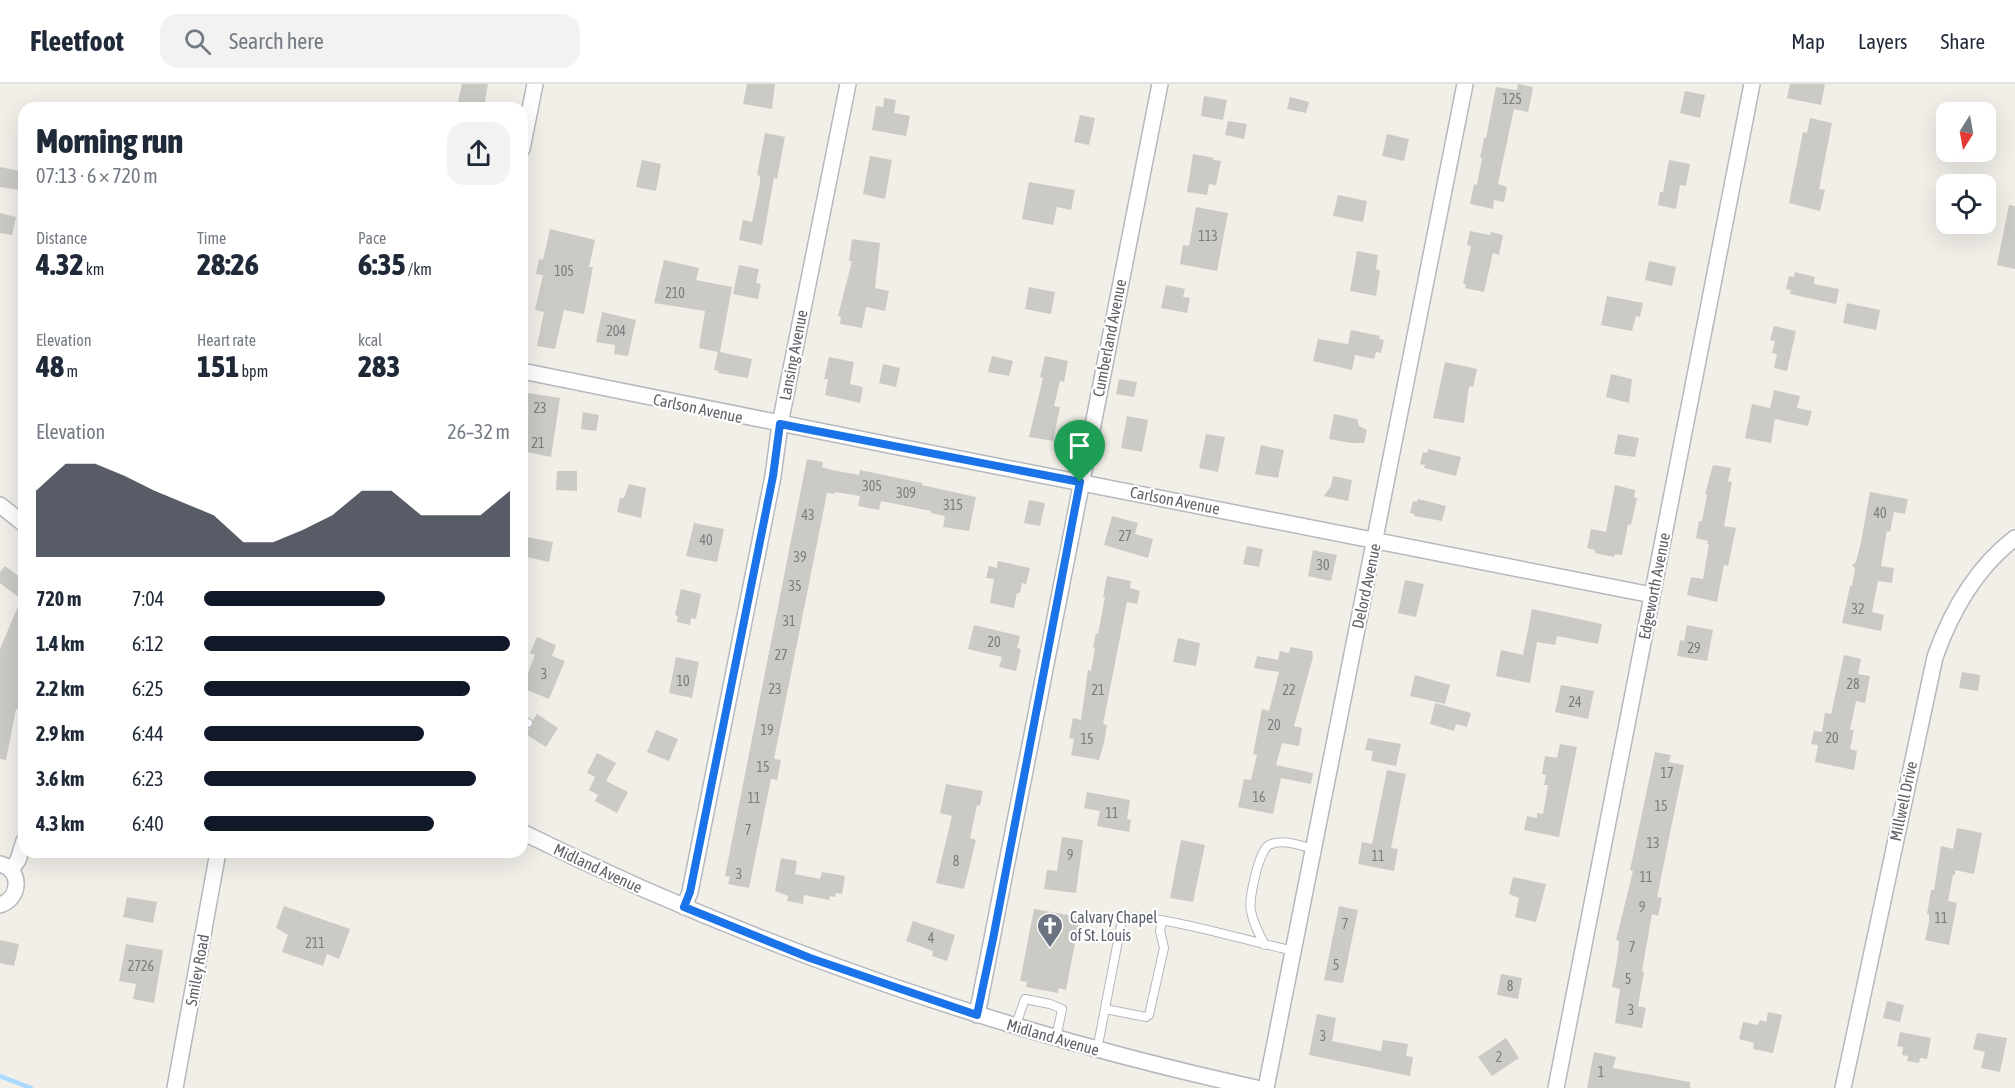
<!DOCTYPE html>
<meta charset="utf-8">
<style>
:root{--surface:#fff;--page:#f2f2f3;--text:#1f2937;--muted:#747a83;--line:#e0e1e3;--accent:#111827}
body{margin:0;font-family:"Asap Condensed",sans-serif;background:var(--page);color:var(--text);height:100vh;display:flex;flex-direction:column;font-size:22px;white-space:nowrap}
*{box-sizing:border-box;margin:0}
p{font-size:20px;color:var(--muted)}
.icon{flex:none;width:33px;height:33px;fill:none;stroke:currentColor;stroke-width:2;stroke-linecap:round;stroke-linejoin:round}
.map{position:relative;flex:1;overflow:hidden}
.side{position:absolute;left:18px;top:18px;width:510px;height:756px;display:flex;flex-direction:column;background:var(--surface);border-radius:18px;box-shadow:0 6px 24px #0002}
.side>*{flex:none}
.needle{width:39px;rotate:191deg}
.controls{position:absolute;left:1936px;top:18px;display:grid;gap:12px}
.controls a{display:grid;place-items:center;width:60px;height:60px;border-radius:12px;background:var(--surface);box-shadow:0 6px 24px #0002;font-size:30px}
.pin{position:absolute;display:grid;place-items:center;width:51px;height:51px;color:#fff;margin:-62px -26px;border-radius:50% 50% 50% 0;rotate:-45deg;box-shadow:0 0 6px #0007}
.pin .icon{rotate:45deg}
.round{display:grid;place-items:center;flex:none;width:63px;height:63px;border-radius:18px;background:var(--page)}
.headline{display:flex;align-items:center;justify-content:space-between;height:102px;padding:0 18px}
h1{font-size:33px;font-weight:800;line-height:45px}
.metrics{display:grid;grid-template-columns:repeat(3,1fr);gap:9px;height:102px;padding:6px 18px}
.metrics div{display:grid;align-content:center}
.metrics b{font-size:30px;font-weight:800}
.metrics small{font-size:16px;font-weight:400}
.metrics p{font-size:16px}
.chart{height:168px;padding:12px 18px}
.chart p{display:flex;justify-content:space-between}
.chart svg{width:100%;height:108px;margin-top:6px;fill:var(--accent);opacity:.7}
ul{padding:0 18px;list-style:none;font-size:20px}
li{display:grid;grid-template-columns:96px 72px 1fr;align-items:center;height:45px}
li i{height:15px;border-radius:8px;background:var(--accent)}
header{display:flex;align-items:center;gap:36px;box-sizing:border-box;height:84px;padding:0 30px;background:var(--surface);border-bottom:2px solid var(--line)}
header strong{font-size:28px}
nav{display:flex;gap:33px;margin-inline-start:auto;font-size:21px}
.search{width:420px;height:54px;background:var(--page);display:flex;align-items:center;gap:15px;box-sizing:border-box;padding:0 21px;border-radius:18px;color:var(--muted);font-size:22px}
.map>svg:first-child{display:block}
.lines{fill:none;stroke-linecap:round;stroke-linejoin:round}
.stream{stroke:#aadaff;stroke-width:4.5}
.building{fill:#cccac5}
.lane-casing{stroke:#b5b8bc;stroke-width:10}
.street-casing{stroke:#b5b8bc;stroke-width:18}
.lane{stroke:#fff;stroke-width:8}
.street{stroke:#fff;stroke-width:15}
.route-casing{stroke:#fff;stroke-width:12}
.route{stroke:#1a73e8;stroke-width:8}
.labels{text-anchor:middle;stroke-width:4.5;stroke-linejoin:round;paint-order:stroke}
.number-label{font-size:14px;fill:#7a7d7f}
.street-label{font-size:16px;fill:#5f6368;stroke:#fff}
.worship-label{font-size:16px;fill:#5b616d;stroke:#fff;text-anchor:start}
</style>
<header>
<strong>Fleetfoot</strong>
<div class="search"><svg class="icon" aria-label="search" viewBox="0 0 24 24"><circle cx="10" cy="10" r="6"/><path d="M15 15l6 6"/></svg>Search here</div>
<nav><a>Map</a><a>Layers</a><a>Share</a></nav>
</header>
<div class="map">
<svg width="2015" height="1004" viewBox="0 0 2015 1004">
<rect width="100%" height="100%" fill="#f1efe8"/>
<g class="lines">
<path class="stream" d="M0,992L31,1004"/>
</g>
<path class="building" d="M462,0H488L484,23L458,18Z
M747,0H775L772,25L743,20Z
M1518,0L1533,3L1532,10L1528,28L1514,25L1498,100L1507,103L1504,118L1494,116L1493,125L1470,120L1474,100L1477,101L1482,74H1480L1484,54H1486L1496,3L1517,6Z
M1790,0H1825L1821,21L1787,14Z
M1685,7L1705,11L1700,34L1680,29Z
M1204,12L1227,16L1223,36L1201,32Z
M1290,13L1309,18L1306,29L1287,25Z
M884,14L896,16L894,29L910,32L906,52L872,46L876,22L883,23Z
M1080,31L1095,34L1089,61L1074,58Z
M1810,34L1832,39L1819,105L1825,106L1820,127L1789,119L1803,48L1807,49Z
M1228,37L1247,40L1244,55L1225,51Z
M765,49L785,53L777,95L774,94L762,161L739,156L743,136L752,138L760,99V92L757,91Z
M1387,50L1409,55L1404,77L1382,72Z
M1193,70L1214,74L1213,76L1221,77L1216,101L1209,100L1207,111L1187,108Z
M870,72L892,76L885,115L863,110Z
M642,76L661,80L656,107L636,103Z
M1669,76L1690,80L1686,102L1680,101L1676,125L1658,121L1660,108H1663Z
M0,83L24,88L20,106L0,103Z
M1029,98L1075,106L1071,126L1057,123L1053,141L1022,135Z
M1338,111L1367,117L1363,138L1333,132Z
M2009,121L2015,122V185L1997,181Z
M1196,123L1228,129L1217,187L1180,180L1183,161L1189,162Z
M0,129L16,133L12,151L0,149Z
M550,145L595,156L589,183H593L584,230L564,226L555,265L537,262L544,228L535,226L543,191L536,190L539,175L543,176Z
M1470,147L1490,151L1491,148L1503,151L1499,171L1493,169L1484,208L1465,204L1466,200H1463L1471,162L1467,161Z
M852,155L880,159L875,204L889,207L885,227L866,223L862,244L840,240L841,233L838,232L852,177H849Z
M1357,167L1378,171L1376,185L1380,187L1376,212L1350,207Z
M664,176L699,184L696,196L732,203L720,268L752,275L748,294L718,289L719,287L714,286L718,268L699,264L705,227L654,219Z
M1649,177L1676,183L1672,202L1645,196Z
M739,181L759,185L756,199L761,200L758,215L733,210Z
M1795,188L1815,193L1814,200L1839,205L1836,220L1790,210L1791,206L1786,205L1789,192L1794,193Z
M1166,201L1185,205L1183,213L1190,214L1187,229L1161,224Z
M1029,203L1055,208L1051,230L1025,225Z
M1607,212L1643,219L1640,233L1636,232L1632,247L1601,241Z
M1847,219L1880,226L1876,246L1843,239Z
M602,228L636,236L628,272L614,270L615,261L596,258Z
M1774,242L1796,247L1787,287L1774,284L1777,270L1772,269L1775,257L1770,256Z
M1351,246L1380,252L1379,255L1384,256L1381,269L1376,268L1374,275L1355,271L1352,286L1313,277L1318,255L1348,260Z
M992,272L1013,277L1009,292L988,288Z
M1045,272L1068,277L1064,298L1060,297L1054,322L1060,323L1053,357L1029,353L1043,294L1040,293Z
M829,273L854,278L850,300L863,303L860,319L825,311L828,295H824Z
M1445,278L1477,285L1473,303L1469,302L1464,339L1433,334Z
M883,280L900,284L896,303L879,299Z
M1611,290L1632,295L1629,319L1606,313Z
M1119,295L1137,298L1134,313L1116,310Z
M1774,306L1800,312L1797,324L1812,327L1808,342L1775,335L1771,359L1745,354L1752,320L1770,324Z
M522,308L560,314L551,373L522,367Z
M583,328L599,331L596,347L581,345Z
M1334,330L1357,335L1359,342L1367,346L1364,359H1351L1329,355Z
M1127,332L1148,336L1142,368L1121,364Z
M1206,350L1225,353L1218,388L1199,384Z
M1618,350L1639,354L1635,373L1614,370Z
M1261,361L1284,366L1278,394L1255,390Z
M1428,365L1461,373L1456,392L1424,384L1425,381L1420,380L1423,368L1427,369Z
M807,375L823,378L822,383L832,386L859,391L860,386L922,399V401L976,413L969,447L943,443L945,432L931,429V427L881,417L879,426L858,422L860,412L835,408L834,410L827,409L774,675L781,676L777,696L771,695L749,804L728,800L730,793L725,792L726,787Z
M1713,381L1731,384L1728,397L1732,398L1724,442L1736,444L1728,482L1724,481L1717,518L1687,511L1691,493L1703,495L1709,460H1707L1708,457L1696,454L1699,437H1702L1707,411L1705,410Z
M557,387H577V407L556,406Z
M1333,392L1352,396L1348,417L1324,412L1331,402Z
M629,400L646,404L641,434L617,428L620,414H624Z
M1615,401L1635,406L1634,413L1637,414L1631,441L1628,440L1622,471L1615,470L1614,473L1595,469V466L1587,464L1591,445L1606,448Z
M1870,408L1908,415L1905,430L1894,428L1890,448L1887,447L1881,482L1894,484L1892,499L1878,497L1872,528L1884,531L1881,547L1842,539L1850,502H1852L1855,485L1852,481L1856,478L1861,458Z
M1418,415L1446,422L1442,437L1414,432V430L1410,429L1413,417L1417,418Z
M1029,416L1045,419L1040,442L1024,439Z
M1112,432L1138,439L1135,450L1153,455L1148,474L1104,461Z
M694,439L724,445L717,478L686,472Z
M522,452L553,458L549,478L522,472Z
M1247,462L1263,465L1259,483L1243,480Z
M1313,466L1337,471L1331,497L1308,492Z
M998,477L1030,484L1026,500L1022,499L1020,509H1017L1014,524L990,519L994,495L986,494L989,482L997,484Z
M5,482L24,496V589L20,610H22L19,626L16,625L6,676L0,675V565L21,515L0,499V488Z
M1107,492L1131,497L1130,504L1140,507L1137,520L1127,518L1103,640L1107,641L1104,659L1099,676L1071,671L1074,655L1069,654L1073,634L1081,636L1088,586L1091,587L1095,564L1093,563L1096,549L1098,550L1105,513H1103Z
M1405,496L1424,500L1416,533L1398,529Z
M681,505L701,510L696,535L691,534L690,541L677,538L678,532L675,531Z
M1532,525L1602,540L1598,560L1557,552L1555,561L1537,558L1530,599L1496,592L1501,566L1523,571Z
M974,541L1020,552L1017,564L1021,565L1016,587L999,583L1002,573L968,565Z
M1687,541L1713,546L1707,577L1677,572L1680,556L1684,557Z
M537,553L556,561L552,572L565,577L549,615L522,604L535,571L530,569Z
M1178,554L1200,559L1196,582L1173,578Z
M1290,563L1312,567L1313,573L1294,642L1302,644L1299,662L1282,659L1276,681L1313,689L1311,700L1281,694L1273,730L1238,723L1244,695L1251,696L1257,671L1253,670L1262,625L1269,627L1279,588L1254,584L1257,572L1278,576L1280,567L1289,569Z
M1844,571L1861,575L1858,590L1870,592L1865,619L1856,617L1850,646H1854L1850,665L1857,667L1854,686L1815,678L1818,661L1811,660L1814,647L1822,648L1825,629L1831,630Z
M676,573L699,578L692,614L669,609Z
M1962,588L1980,591L1978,607L1959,604Z
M1415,591L1450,601L1445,620L1410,612Z
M1561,601L1594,607L1588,635L1555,628Z
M1435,619L1471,629L1467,643L1456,640L1454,647L1430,640Z
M537,630L558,644L546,663L524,649L533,641V636Z
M656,646L678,655L669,677L647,668Z
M1368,654L1401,660L1396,682L1371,677L1373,667L1365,666Z
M1560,660L1577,663L1559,753L1524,746L1527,732L1537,734V729L1543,730L1548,701H1544L1546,691L1542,690L1545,672L1557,674Z
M1655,668L1671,671L1669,678L1684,681L1657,813L1662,814L1658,832L1652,830L1642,887L1644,888L1638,922L1646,924L1642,944L1615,939L1620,905L1612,903L1618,870L1619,857L1616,856L1633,787L1630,786Z
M597,669L616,679L606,697L628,708L617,729L595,717L598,711L589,706L595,693L587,689Z
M1387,686L1406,690L1391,764L1398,765L1394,787L1358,780L1362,758L1372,760Z
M946,700L983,707L980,722L977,721L970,754L976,756L964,805L936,799L952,732L940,729Z
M1087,708L1130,716L1127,735L1131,736L1129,748L1097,742L1100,727L1084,724Z
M1957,744L1982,749L1974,790L1955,786V791H1953L1948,817L1957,819L1949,861L1925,856L1929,838V830H1927L1931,806H1934L1941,762L1953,765Z
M1062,753L1083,756L1076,809L1044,805L1047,786L1057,787Z
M1181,756L1205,761L1193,818L1170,814Z
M781,774L797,777L795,790L820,795L822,788L845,792L842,810L836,809L835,813L830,812L829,816L804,811L803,820L787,817L788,812L775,807Z
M1513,793L1546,800L1536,838L1515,833L1519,814L1509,810Z
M127,813L157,818L153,839L123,833Z
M284,822L350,845L339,875L327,870L323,882L282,868L288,851L276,844Z
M1339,822L1358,826L1343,899L1324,896Z
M1034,825L1080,833L1066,906L1059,904L1058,909L1026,903L1027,898L1020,897Z
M913,837L955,851L947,877L932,872L933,867L906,857Z
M0,856L19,860L14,882L0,879Z
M126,860L163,866L154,919L133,915L136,900L119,897Z
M1501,890L1522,894L1518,915L1497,911Z
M1887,917L1904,921L1900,938L1883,934Z
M1768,928L1782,931L1773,969L1753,965L1754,959L1739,955L1743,938L1758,941L1760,936L1766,938Z
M1317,930L1336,934L1332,957L1381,967L1383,956L1408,960L1406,972L1413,973L1410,992L1309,971Z
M1900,948L1931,954L1927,975L1920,974L1919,979L1907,977L1908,972L1902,971L1903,963L1897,962Z
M1977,949L2007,954L2000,988L1981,984L1985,968L1973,965Z
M1506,954L1519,974L1492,992L1478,973Z
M1594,968L1616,973L1613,984L1690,998V1004H1587Z"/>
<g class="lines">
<defs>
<path id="lane" d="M522,637L528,639
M1265,861C1259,850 1253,839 1251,827C1248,816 1259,766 1269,761C1282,754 1301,762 1314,765
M1105,925L1146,933L1149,931L1164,864L1160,847L1162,837
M1015,943L1025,915L1050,920L1062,925L1056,955
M1097,966L1122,836C1128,833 1133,832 1140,833C1190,839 1244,856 1294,867"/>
<path id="street" d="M522,65L535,0
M522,287C898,365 1275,435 1652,511
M0,421L24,440
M522,748C756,864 1001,948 1256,1004
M0,780C22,786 21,814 0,821
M11,786L18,776L24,757
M684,823L690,808L773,392L780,340L848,0
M977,931L1160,0
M175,1004L218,768
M1266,1004L1465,0
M1556,1004L1752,0
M1843,1004L1935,573C1951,528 1977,483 2015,454"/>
</defs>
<use href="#lane" class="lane-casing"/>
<use href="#street" class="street-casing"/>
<use href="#lane" class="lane"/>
<use href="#street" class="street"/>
</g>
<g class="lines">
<defs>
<path id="route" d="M780,340L1080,398L993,855L977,931L810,874L684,823L690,808L773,392Z"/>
</defs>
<use href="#route" class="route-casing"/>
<use href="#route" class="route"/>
</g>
<defs>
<symbol id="church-pin" viewBox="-11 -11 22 30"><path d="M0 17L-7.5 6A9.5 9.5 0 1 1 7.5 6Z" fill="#6b7280" stroke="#fff"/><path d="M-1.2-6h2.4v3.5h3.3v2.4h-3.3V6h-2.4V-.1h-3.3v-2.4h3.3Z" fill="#fff"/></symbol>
</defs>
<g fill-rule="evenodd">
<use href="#church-pin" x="1035" y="827" width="30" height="40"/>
</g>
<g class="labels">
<g class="number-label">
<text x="1512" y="20">125</text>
<text x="1208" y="157">113</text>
<text x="564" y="192">105</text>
<text x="675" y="214">210</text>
<text x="616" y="252">204</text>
<text x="540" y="329">23</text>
<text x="538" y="364">21</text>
<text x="872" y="407">305</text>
<text x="906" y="414">309</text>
<text x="953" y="426">315</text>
<text x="1880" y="434">40</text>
<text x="808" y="436">43</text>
<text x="1125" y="457">27</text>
<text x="706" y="461">40</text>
<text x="800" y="478">39</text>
<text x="1323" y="486">30</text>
<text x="795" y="507">35</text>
<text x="1858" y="530">32</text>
<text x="789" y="542">31</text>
<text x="994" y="563">20</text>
<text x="1694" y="569">29</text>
<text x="781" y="576">27</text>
<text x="544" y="595">3</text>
<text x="683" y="602">10</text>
<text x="1853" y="605">28</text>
<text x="775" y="610">23</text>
<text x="1098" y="611">21</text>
<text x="1289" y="611">22</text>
<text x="1575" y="623">24</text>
<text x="1274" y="646">20</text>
<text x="767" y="651">19</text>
<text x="1832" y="659">20</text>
<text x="1087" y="660">15</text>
<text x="763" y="688">15</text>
<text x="1667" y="694">17</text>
<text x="1259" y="718">16</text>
<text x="754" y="719">11</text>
<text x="1661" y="727">15</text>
<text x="1112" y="734">11</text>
<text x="748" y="751">7</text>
<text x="1653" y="764">13</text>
<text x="1070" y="776">9</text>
<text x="1378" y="777">11</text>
<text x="956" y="782">8</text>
<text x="739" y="795">3</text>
<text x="1646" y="798">11</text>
<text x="1642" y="828">9</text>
<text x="1941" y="839">11</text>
<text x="1345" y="845">7</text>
<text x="931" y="859">4</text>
<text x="315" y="864">211</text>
<text x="1632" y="868">7</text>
<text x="1336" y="886">5</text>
<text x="141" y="887">2726</text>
<text x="1628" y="900">5</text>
<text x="1510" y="907">8</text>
<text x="1631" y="931">3</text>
<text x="1323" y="957">3</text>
<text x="1499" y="978">2</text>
<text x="1601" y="993">1</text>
</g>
<g class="street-label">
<text transform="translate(1109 254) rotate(-79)" y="6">Cumberland Avenue</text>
<text transform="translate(793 271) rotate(-79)" y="6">Lansing Avenue</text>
<text transform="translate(698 324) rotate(12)" y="6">Carlson Avenue</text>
<text transform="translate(1175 416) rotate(11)" y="6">Carlson Avenue</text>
<text transform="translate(1366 502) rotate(-78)" y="6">Delord Avenue</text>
<text transform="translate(1654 502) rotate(-79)" y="6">Edgeworth Avenue</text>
<text transform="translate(1903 717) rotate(-78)" y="6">Millwell Drive</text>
<text transform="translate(598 784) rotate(25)" y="6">Midland Avenue</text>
<text transform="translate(197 886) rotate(-80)" y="6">Smiley Road</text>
<text transform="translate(1053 953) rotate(16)" y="6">Midland Avenue</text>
</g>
<g class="worship-label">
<text x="1070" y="839">Calvary Chapel<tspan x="1070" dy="18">of St. Louis</tspan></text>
</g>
</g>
</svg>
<div class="controls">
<a><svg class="needle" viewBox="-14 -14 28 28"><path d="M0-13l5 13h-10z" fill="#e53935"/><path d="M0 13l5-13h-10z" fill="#747a83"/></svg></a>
<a><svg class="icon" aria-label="locate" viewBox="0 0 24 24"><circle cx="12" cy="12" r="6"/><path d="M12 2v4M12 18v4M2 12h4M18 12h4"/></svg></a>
</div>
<div class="pin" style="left:1080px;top:398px;background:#1e9e55"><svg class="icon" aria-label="arrive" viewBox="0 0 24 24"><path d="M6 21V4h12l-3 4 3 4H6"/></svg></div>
<section class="side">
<div class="headline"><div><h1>Morning run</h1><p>07:13 · 6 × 720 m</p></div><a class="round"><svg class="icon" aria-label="share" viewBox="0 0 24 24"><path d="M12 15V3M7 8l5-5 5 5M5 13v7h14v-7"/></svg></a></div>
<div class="metrics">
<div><p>Distance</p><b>4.32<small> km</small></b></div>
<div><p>Time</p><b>28:26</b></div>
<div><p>Pace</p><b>6:35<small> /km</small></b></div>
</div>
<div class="metrics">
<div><p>Elevation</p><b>48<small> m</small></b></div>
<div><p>Heart rate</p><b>151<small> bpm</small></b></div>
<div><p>kcal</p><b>283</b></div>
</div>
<div class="chart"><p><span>Elevation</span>26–32 m</p>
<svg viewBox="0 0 160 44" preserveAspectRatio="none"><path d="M0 44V17L10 6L20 6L30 11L40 17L50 22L60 27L70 38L80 38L90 33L100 27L110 17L120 17L130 27L140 27L150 27L160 17V44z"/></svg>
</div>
<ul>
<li><b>720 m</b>7:04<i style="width:59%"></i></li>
<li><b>1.4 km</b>6:12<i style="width:100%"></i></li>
<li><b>2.2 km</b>6:25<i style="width:87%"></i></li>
<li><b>2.9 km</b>6:44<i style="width:72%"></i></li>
<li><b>3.6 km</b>6:23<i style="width:89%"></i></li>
<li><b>4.3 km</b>6:40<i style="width:75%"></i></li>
</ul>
</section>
</div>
